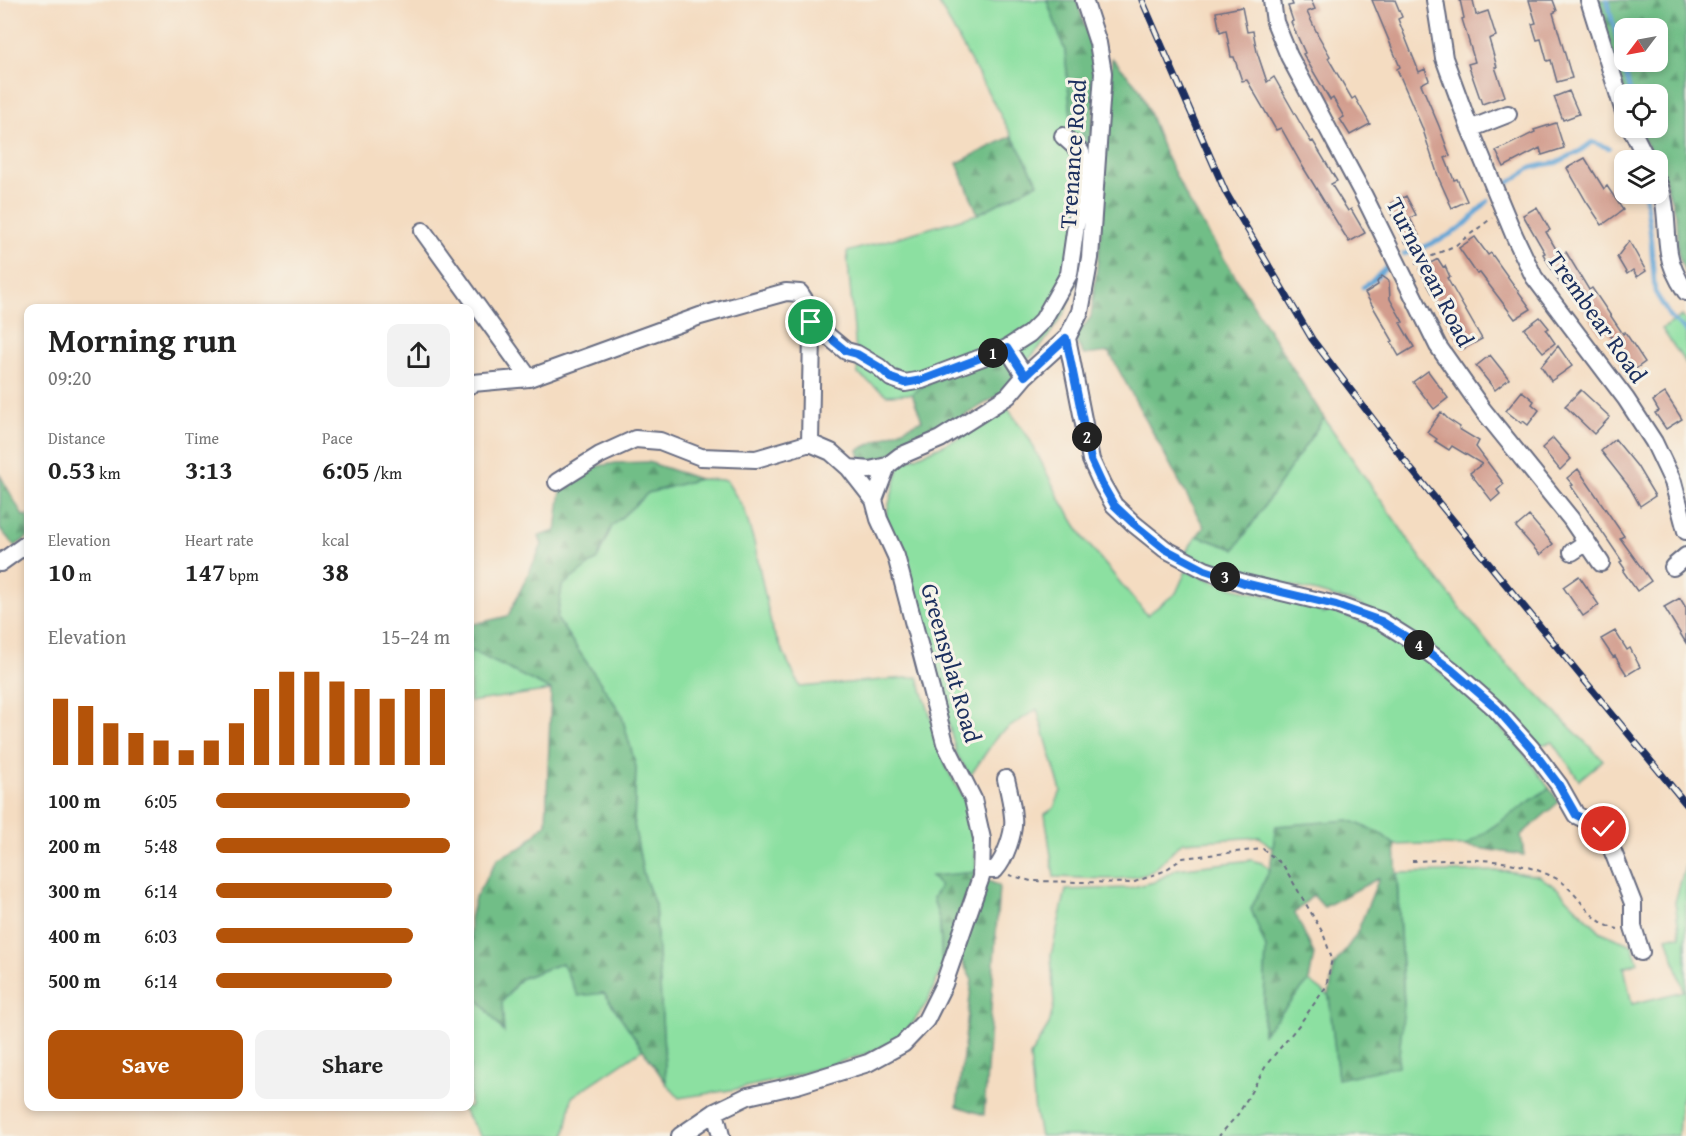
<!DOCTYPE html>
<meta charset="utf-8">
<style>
:root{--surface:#fff;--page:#f2f2f2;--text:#222;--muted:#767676;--accent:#b45309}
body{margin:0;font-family:"Gentium Book Plus",serif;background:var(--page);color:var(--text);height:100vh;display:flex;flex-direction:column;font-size:22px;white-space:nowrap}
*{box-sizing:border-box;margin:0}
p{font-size:20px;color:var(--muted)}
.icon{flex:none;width:33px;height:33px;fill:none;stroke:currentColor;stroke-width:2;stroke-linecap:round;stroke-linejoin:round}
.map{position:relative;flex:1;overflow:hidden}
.sheet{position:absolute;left:24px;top:304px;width:450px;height:807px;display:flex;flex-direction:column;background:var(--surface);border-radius:12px;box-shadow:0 3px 9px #0003}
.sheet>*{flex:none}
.needle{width:39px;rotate:238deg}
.buttons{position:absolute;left:1614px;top:18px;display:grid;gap:12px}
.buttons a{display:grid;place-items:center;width:54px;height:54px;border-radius:12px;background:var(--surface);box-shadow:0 3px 9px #0003;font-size:30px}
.pin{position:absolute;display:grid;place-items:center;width:51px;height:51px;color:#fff;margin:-26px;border:3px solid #fff;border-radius:50%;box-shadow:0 2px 6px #0007}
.km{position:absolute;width:30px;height:30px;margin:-15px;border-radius:50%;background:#222;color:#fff;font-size:16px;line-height:30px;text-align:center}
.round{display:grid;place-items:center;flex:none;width:63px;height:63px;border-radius:12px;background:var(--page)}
.headline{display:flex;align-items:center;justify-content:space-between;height:102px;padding:0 24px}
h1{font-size:33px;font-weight:600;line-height:45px}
.metrics{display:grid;grid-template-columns:repeat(3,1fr);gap:9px;height:102px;padding:6px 24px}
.metrics div{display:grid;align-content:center}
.metrics b{font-size:26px;font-weight:600}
.metrics small{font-size:16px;font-weight:400}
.metrics p{font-size:16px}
.chart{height:168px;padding:12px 24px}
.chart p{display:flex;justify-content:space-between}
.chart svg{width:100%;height:108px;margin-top:6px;stroke:var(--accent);stroke-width:6}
.cta{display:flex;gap:12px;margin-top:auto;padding:12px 24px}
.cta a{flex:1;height:69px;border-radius:12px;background:var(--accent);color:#fff;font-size:24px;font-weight:600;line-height:69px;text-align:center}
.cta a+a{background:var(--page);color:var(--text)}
ul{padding:0 24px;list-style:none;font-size:20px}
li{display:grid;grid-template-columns:96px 72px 1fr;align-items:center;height:45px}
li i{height:15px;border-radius:8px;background:var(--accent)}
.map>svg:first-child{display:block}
.green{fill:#8ce0a1;stroke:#548880;stroke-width:1.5}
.forest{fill:url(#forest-firs);stroke:#467672;stroke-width:1.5;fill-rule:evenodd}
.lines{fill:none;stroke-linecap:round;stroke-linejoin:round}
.stream{stroke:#62a5d6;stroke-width:4.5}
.building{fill:#d29c8d}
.minor-casing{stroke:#676c81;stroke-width:20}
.path{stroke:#676c81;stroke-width:2;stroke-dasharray:4.5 4.5;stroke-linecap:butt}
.minor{stroke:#fff;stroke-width:16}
.rail-casing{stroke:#1b2f5e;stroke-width:7}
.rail{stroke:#f7f3e8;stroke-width:4.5;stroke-dasharray:14;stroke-linecap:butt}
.route-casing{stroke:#fff;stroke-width:12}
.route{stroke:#1a73e8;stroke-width:8}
.labels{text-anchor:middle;stroke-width:6;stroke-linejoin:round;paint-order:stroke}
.street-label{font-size:24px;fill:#1b2f5e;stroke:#f7f3e8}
</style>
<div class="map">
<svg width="1686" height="1136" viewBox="0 0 1686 1136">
<defs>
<pattern id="forest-firs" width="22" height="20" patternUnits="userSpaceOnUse" patternTransform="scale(1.5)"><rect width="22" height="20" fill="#71be87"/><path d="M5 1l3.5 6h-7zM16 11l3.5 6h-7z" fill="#5c9b72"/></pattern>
</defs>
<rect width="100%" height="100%" fill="#f7f3e8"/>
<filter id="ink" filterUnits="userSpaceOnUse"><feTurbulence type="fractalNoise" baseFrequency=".0167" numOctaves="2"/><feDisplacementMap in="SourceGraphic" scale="12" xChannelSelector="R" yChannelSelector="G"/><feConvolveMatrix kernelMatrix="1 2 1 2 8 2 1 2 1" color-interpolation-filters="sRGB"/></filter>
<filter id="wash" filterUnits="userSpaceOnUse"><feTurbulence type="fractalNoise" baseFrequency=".008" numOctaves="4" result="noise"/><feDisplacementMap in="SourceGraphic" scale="24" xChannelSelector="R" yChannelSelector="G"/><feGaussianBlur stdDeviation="1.35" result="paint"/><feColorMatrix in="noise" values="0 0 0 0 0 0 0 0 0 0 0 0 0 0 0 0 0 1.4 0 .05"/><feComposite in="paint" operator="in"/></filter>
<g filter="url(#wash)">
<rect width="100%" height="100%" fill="#f4dcc1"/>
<path class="green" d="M937,0H1047L1065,51L1071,116L1090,145L1086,236L1077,281L1065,312L1042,345L1025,363L925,385L912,394L887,395L858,374L847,252L978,214L1038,183Z
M1682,316L1686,321V364L1662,329Z
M1006,406L1029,438L1061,501L1085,540L1147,615L1176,593L1186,571L1227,586L1306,605L1323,613L1333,611L1368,624L1417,653L1472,698L1519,747L1549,788L1465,846L1422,844L1395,845L1380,833L1276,826L1273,849L1260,837L1183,842C1171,850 1164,863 1152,871C1132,884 1079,877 1054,877L1045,814L1054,808L1061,791L1037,709L998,735L970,776L957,755L916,602L885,519L900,464L959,438Z
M1324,418L1423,561L1495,652L1603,760L1579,780L1553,742L1536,746L1398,626L1358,604L1317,592L1222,569L1185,553L1197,536L1235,549Z
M699,479L726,480L744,509L754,542L772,629L800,687L918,677L947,769L967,804L975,840L976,872L931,877L940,886L933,898L940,923L942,967L928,1001L912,1024L892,1042L869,1053L779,1080L737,1089L679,1098L666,1083L655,905L643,873L634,824L636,767L621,713L557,619L562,586L597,559L612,526L648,493Z
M472,650L551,690L470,702V653Z
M1251,860L1262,863L1270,869L1251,909L1266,948L1263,1033L1309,981L1329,996L1338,1078L1404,1005L1397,873L1506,871L1539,876L1558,889L1601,932L1632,945L1638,962L1624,967L1632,1004L1684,991L1667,937L1680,936L1675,902L1686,863V1082L1680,1106L1678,1136H1040L1035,1112L1030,1056L1049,1025L1054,1004L1051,955L1066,890L1129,888L1154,882L1177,869Z
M562,963L578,995L604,992L643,1049L572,1097L565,1136H481L461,1107H470V992L472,991L503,1031L502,1002L520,979Z"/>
<path class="forest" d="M1047,0H1077L1092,50L1097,79L1090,145L1071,116L1065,51Z
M1595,0H1686V276L1678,254L1676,216L1664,177L1658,165V160H1655L1638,128H1658V94H1625ZM1624,28H1658V62H1624Z
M1112,58L1140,89L1164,152L1191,206L1324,418L1235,549L1197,536L1204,527L1109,352L1084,355L1074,338L1091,317L1100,241Z
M1012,136L1038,183L978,214L957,163Z
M1001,353L1018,373L999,395L949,425L883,458L861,461L858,450L922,420L912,394L925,385Z
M648,462L699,479L648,493L612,526L597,559L562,586L557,619L621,713L636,767L634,824L643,873L655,905L666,1083L604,993L578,996L562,963L520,979L502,1002L504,1032L472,991L473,975L470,951V918L475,898L498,858L524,846L546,823L551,690L472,651L470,653V625L508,616L542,545L539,536L556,531L561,491L592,467L616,463Z
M0,475L23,516L28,515V537L15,546L0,529Z
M1549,788L1559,802L1521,835L1524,855L1465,846Z
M1349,820L1380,833L1395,845L1404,1005L1398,1066L1338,1079L1329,996L1334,966L1356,935L1379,878L1324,907L1313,895L1295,913L1314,954L1309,981L1263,1034L1266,948L1251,909L1270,869L1276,826Z
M976,872L961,909L942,967L940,923L933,898L940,886L931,876Z
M985,879L999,886L984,1115L957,1106L972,980L960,958Z"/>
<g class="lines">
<path class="stream" d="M1607,0L1631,94
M1504,186L1531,168L1542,165L1556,163L1580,151L1592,142L1609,148
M1645,194L1650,230L1655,292L1670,317L1686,331
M1404,254C1425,247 1451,237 1468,222C1475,215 1481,207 1488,201
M1363,287L1372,281L1388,266"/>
</g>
<g id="blocks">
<path class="building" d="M1291,0H1311L1315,9L1307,12L1318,35L1330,56L1328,58L1352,99L1355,97L1370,124L1350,135L1340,119L1344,117L1333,98L1330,100L1303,54L1305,53L1291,22L1293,21L1288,6L1293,5Z
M1372,0H1395L1402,17L1398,19L1419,72L1425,69L1429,80L1421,84L1439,126L1450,156L1445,158L1454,180L1457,179L1467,201L1452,208L1439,179L1422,127L1397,69L1400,67Z
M1460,0H1473L1476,15L1488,11L1496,36L1489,39L1497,67H1495L1505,96L1482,104L1468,64L1475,62L1462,19L1464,18Z
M1529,0H1553L1557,11L1553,13L1572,78L1557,82L1551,60L1547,61L1541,39L1537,40L1532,24L1536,23Z
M1242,7L1247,32L1253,31L1257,52L1267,82L1274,77L1311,142L1313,141L1337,181L1331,184L1348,211L1351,209L1365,233L1349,242L1303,167L1281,128L1276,130L1247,80L1242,81L1234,57H1231L1226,30L1220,32L1216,12Z
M1569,91L1579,114L1563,120L1554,97Z
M1556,123L1564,148L1542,155L1540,148L1504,167L1496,151L1535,132L1534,130Z
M1585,158L1604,189L1607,186L1623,210L1602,225L1586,201L1567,168Z
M1406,196L1416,215L1410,218L1419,236L1406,243L1387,206Z
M1537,207L1550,230L1546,232L1560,256L1566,252L1589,290L1592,288L1623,334L1625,332L1645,362L1627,375L1620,364L1626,359L1607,330L1600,334L1567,283L1562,286L1543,254L1545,253L1523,215Z
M1475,237L1488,255L1491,253L1531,309L1515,319L1480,273L1477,274L1459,248Z
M1629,241L1646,271L1637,277L1633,270L1627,274L1617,257Z
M1438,259L1443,267L1445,266L1450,277L1447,278L1482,339L1463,349L1419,269Z
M1382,276L1389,281L1390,299L1403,322L1400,323L1414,347L1399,356L1391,342L1393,341L1365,293L1378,285L1377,282Z
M1540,317L1549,328L1546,330L1555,343L1543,352L1524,329Z
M1558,346L1572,366L1551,381L1541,366Z
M1490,355L1509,379L1495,390L1476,366Z
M1428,371L1448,398L1434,409L1413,382Z
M1581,390L1610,417L1594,434L1565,406Z
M1522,391L1534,401L1532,404L1539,410L1528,425L1523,421L1521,423L1506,411Z
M1665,393L1682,419L1666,429L1655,413L1659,411L1653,401Z
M1441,412L1448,419L1460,427L1459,429L1479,441L1476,447L1504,484L1497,490L1500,494L1492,501L1470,473L1482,464L1452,446L1449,450L1435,441L1437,439L1427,432Z
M1553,438L1571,459L1560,470L1542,448Z
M1615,439L1637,466L1655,496L1640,506L1630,488L1601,451Z
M1578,469L1624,536L1620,538L1651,581L1637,591L1623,571L1625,569L1620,562L1622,561L1571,486L1573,485L1567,478Z
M1529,516L1553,544L1540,555L1516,527Z
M1579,576L1599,605L1583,616L1563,587Z
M1680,598L1686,608V643L1664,607Z
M1615,631L1627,650L1630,648L1640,667L1627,675L1615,656L1613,657L1601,639Z"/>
</g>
</g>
<g filter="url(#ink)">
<use href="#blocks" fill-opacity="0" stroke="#676c81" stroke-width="1.5"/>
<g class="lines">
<defs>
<path id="minor" d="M1272,0L1275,22L1289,56L1364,196L1438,346L1483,410L1571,519L1601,563
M1435,0L1444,58L1470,129L1514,235L1534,277L1626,399L1654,442L1673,482L1686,531
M1589,0L1624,112
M1631,128L1647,160
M1470,129L1508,114
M1658,182C1668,204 1665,229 1669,253C1671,267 1678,280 1686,292
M423,231L529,378
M811,322L846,351L857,354L879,367L891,378L905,383L922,380L1007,348L1029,334L1043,320L1069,274L1083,176L1081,152L1063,136
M1067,338L1091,460L1102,484L1114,505L1134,524L1165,549L1205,570L1244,583L1336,605L1381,621L1416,643L1452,670L1495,708L1531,748L1559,785L1576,815L1604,829L1617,828
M1007,348L1025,376
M470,385L473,383L529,378L700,316L786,292L800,293L809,307L812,334L810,443
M849,468L874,500
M557,482L600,455L635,439L660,441L701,457L756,459L810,443L831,452L849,468L870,470L887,466L900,456L940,439L1008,396L1025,376L1067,338L1080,312L1090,258L1103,73L1098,43L1084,0
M1572,552L1587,542
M0,563L28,543
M1673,567L1686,556
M1604,829L1633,903V927L1641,952
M981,869L995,870C1005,859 1015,832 1013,817C1012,804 1009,791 1006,779
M715,1112L721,1136
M680,1136L715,1112L748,1096L797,1085L868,1063L903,1044L926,1020L944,984L981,877L982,839L973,799L945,743L896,556L879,519L874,500L887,466"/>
</defs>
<use href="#minor" class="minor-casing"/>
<path class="path" d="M1415,264L1456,245L1492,218
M1412,861C1458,860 1506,855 1549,875C1553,877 1558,879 1562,882C1580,896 1592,925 1618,929
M1009,875L1031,881L1132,883L1164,871L1183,858L1263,849L1283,865L1323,933L1332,959L1326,987L1299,1025L1267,1064L1239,1113L1219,1136"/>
<use href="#minor" class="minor"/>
<defs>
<path id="rail" d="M1142,0L1226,193L1312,339L1411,469L1686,804"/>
</defs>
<use href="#rail" class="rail-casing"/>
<use href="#rail" class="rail"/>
</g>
</g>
<g class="lines" filter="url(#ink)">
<defs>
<path id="route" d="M811,322L846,351L857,354L879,367L891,378L905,383L922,380L1007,348L1025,376L1066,338L1091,460L1102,484L1114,505L1134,524L1165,549L1205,570L1244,583L1336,605L1381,621L1416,643L1452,670L1496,708L1531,748L1559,785L1576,815L1604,829"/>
</defs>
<use href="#route" class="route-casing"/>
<use href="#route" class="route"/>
</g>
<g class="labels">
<g class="street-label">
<text transform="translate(1073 154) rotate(-86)" y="8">Trenance Road</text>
<text transform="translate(1430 272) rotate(63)" y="8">Turnavean Road</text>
<text transform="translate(1597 317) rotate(55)" y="8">Trembear Road</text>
<text transform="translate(951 663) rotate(74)" y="8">Greensplat Road</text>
</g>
</g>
</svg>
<div class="buttons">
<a><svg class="needle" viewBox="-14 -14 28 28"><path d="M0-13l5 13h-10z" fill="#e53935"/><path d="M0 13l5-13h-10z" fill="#767676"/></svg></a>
<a><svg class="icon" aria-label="locate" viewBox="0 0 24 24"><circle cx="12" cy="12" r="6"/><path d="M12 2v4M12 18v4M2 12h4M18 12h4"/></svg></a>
<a><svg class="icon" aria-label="layers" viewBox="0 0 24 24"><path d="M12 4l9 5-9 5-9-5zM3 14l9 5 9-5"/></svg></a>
</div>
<div class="pin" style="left:811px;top:322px;background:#1e9e55"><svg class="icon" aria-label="arrive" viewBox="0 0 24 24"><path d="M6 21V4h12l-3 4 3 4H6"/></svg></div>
<div class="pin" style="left:1604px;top:829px;background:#d93025"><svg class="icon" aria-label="check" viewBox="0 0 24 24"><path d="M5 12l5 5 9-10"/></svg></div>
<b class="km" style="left:993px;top:353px">1</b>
<b class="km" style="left:1087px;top:437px">2</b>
<b class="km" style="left:1225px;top:577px">3</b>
<b class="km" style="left:1419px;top:645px">4</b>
<section class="sheet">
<div class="headline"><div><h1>Morning run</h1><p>09:20</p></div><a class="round"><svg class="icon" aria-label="share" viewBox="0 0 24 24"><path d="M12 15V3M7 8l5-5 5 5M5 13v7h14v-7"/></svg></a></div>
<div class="metrics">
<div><p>Distance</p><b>0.53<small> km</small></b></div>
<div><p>Time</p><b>3:13</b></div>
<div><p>Pace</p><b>6:05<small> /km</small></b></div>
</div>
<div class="metrics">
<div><p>Elevation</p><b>10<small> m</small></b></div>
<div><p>Heart rate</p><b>147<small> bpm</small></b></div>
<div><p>kcal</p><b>38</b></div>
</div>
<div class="chart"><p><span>Elevation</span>15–24 m</p>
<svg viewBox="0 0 160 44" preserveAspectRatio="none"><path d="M5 44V17M15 44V20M25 44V27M35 44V31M45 44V34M55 44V38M65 44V34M75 44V27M85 44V13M95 44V6M105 44V6M115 44V10M125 44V13M135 44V17M145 44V13M155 44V13"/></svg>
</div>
<ul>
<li><b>100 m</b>6:05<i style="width:83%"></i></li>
<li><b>200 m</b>5:48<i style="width:100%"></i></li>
<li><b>300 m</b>6:14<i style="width:75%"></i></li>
<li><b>400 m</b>6:03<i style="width:84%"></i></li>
<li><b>500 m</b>6:14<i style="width:75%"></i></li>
</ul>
<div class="cta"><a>Save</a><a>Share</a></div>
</section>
</div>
